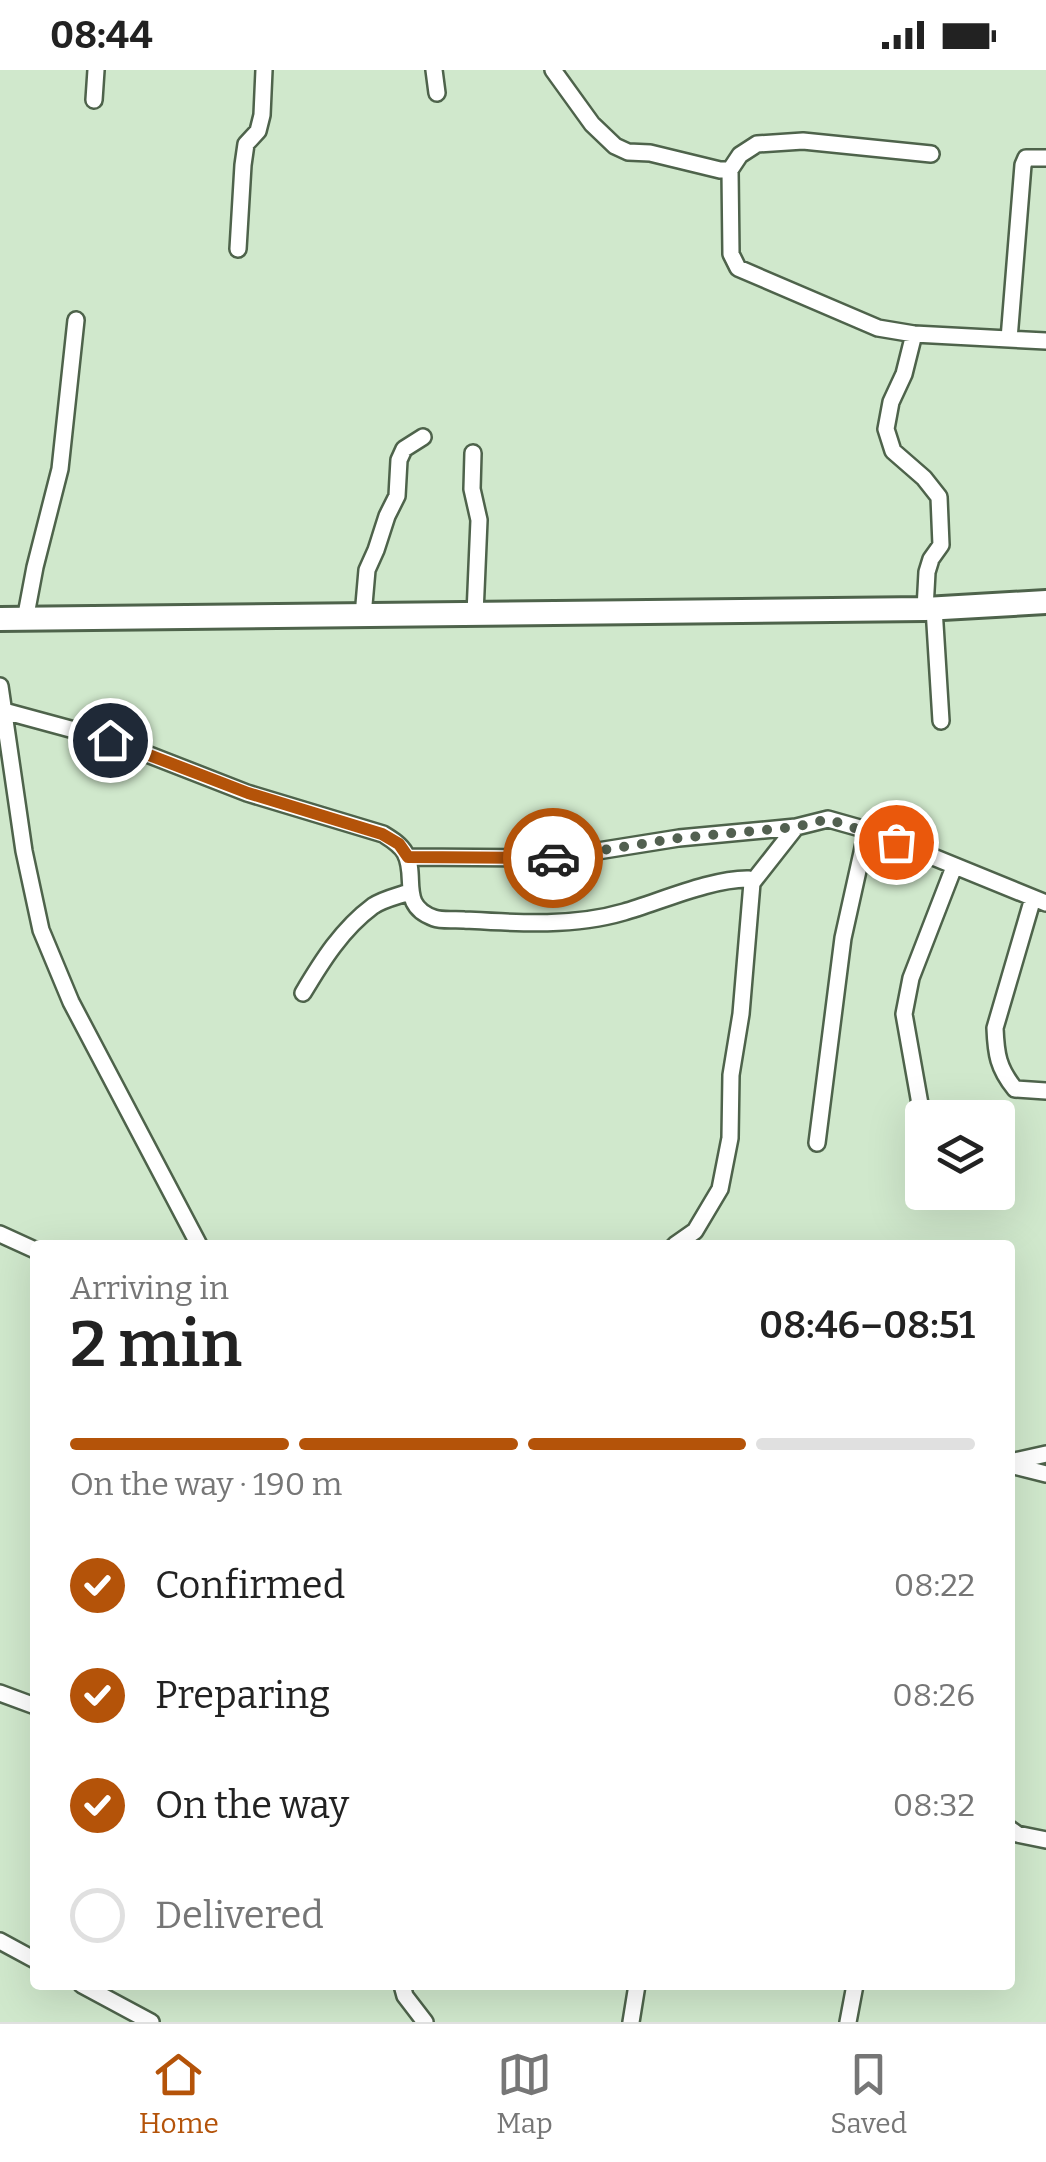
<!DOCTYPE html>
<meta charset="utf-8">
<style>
body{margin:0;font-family:Bitter,serif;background:#f2f2f2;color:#222;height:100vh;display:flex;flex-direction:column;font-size:38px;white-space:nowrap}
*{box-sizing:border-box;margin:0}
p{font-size:32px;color:#767676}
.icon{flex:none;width:55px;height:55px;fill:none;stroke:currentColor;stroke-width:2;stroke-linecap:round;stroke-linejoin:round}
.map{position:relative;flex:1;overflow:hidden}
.details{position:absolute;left:30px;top:1170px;width:985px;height:750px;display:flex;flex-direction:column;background:#fff;border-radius:10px;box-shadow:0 10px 40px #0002}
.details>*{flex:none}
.controls{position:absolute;left:905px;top:1030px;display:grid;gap:20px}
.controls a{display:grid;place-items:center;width:110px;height:110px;border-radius:10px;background:#fff;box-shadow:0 10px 40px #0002;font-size:50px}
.pin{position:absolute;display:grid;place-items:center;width:85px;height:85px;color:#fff;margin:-42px;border:5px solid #fff;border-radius:50%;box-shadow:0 2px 10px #0007}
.courier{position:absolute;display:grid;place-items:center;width:100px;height:100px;margin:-50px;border:8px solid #b45309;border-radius:50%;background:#fff;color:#222;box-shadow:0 2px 12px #0007}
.summary em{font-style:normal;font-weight:600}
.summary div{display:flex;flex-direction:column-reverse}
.summary{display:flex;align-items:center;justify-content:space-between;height:170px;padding:0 40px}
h1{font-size:65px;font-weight:600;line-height:75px}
.bar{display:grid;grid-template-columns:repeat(4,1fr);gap:15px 10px;align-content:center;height:120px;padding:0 40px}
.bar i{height:12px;border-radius:8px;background:#e0e0e0}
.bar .current{background:#b45309}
.bar p{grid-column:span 4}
ol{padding:0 40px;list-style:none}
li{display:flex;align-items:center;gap:30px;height:110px}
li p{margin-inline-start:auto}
li .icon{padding:10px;border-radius:50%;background:#b45309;color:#fff;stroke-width:4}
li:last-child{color:#767676}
li i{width:55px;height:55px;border:5px solid #e0e0e0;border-radius:50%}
.status{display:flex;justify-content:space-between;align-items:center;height:70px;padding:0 50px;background:#fff;direction:ltr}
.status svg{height:28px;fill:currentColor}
.menu{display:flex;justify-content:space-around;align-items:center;height:140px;border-top:2px solid #e0e0e0;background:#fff;font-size:28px;color:#767676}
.menu a{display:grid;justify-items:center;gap:5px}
.menu .current{color:#b45309}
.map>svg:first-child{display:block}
</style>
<div class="status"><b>08:44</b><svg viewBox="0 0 49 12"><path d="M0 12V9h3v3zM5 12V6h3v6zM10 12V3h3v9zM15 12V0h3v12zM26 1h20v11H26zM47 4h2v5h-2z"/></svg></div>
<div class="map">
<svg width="1046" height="1952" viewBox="0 0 1046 1952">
<rect width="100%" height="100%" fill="#d0e8cc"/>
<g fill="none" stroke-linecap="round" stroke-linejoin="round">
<defs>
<path id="street" d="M434 0 437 23
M553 0 592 54 615 76 628 82 650 83 720 100H730L731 184 738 198 878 258 914 264 1046 271
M94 30 96 0
M730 100 740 85 757 74 803 71 931 84
M238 179 243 95 246 74 258 61 262 45 264 0
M914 264 904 304 891 332 886 359 893 381 924 408 939 427 941 475 931 489 927 502 925 539
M1009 269 1023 95 1026 88H1046
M473 383 472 419 479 450 475 544
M934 538 941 651
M363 546 367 500 376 480 387 446 397 426 399 390 404 379 423 367
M25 550 35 497 60 399 76 250
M0 616 24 781 41 860 71 932 199 1175
M4 641 111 670 247 723 383 764C391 769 400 774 405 783 418 807 398 835 434 848 442 851 455 849 464 850 516 853 573 857 624 842 659 832 713 808 749 809L752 813 741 944 731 1005 730 1068 720 1119 695 1161 675 1175
M407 787 554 788 679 768 796 757
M752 813 796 757 828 749 867 760 1046 833
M1033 828 995 958C996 984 998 998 1015 1019L1046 1021
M303 923C322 891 342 859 373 836 383 829 398 826 409 822
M920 1034 904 944 911 908 954 797
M817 1073 843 868 867 760
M0 1164 35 1180
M1010 1392 1046 1384
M1010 1395 1046 1404
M0 1623 35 1636
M1010 1759 1017 1764 1046 1770
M0 1871 35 1890
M82 1915 151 1952
M402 1915 405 1926 425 1952
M631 1952 637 1915
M848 1952 855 1915"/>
<path id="secondary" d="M0 549 925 539 1046 532"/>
</defs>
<use href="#street" stroke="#4e634b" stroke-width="20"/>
<use href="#secondary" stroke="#4e634b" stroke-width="28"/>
<use href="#street" stroke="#fff" stroke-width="15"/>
<use href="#secondary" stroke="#fff" stroke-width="22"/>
</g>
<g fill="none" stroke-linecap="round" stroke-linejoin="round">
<path stroke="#526050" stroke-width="10" stroke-dasharray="0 18" d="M553 788 679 768 796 757 828 749 896 772"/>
<path stroke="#b45309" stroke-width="12" d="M110 670 248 723 382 764 399 774 408 787 553 788"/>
</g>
</svg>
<div class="controls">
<a><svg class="icon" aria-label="layers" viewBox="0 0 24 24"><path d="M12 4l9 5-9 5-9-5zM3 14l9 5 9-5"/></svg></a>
</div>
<div class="pin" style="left:896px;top:772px;background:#ea580c"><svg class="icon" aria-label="bag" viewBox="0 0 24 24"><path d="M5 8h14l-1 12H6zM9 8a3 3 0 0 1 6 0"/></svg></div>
<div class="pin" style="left:110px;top:670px;background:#1f2937"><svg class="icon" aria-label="home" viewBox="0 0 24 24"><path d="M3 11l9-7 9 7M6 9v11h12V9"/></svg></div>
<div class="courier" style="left:553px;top:788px"><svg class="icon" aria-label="car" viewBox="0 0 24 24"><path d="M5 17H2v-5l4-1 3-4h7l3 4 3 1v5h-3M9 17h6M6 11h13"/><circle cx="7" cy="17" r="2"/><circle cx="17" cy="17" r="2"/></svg></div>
<section class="details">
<div class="summary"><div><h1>2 min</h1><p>Arriving in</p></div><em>08:46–08:51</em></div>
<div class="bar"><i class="current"></i><i class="current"></i><i class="current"></i><i></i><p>On the way · 190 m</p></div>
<ol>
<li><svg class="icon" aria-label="check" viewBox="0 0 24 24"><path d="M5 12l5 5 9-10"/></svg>Confirmed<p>08:22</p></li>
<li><svg class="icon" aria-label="check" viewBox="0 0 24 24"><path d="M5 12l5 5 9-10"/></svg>Preparing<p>08:26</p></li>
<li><svg class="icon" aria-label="check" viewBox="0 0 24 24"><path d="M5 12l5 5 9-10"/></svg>On the way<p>08:32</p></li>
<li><i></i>Delivered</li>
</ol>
</section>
</div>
<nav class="menu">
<a class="current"><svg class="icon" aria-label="home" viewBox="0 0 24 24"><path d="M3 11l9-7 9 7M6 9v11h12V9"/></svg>Home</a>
<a><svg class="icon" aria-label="map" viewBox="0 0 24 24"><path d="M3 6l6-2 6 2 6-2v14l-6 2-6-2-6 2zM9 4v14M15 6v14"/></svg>Map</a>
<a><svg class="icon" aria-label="saved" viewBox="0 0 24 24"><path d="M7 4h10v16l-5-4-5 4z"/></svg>Saved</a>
</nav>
